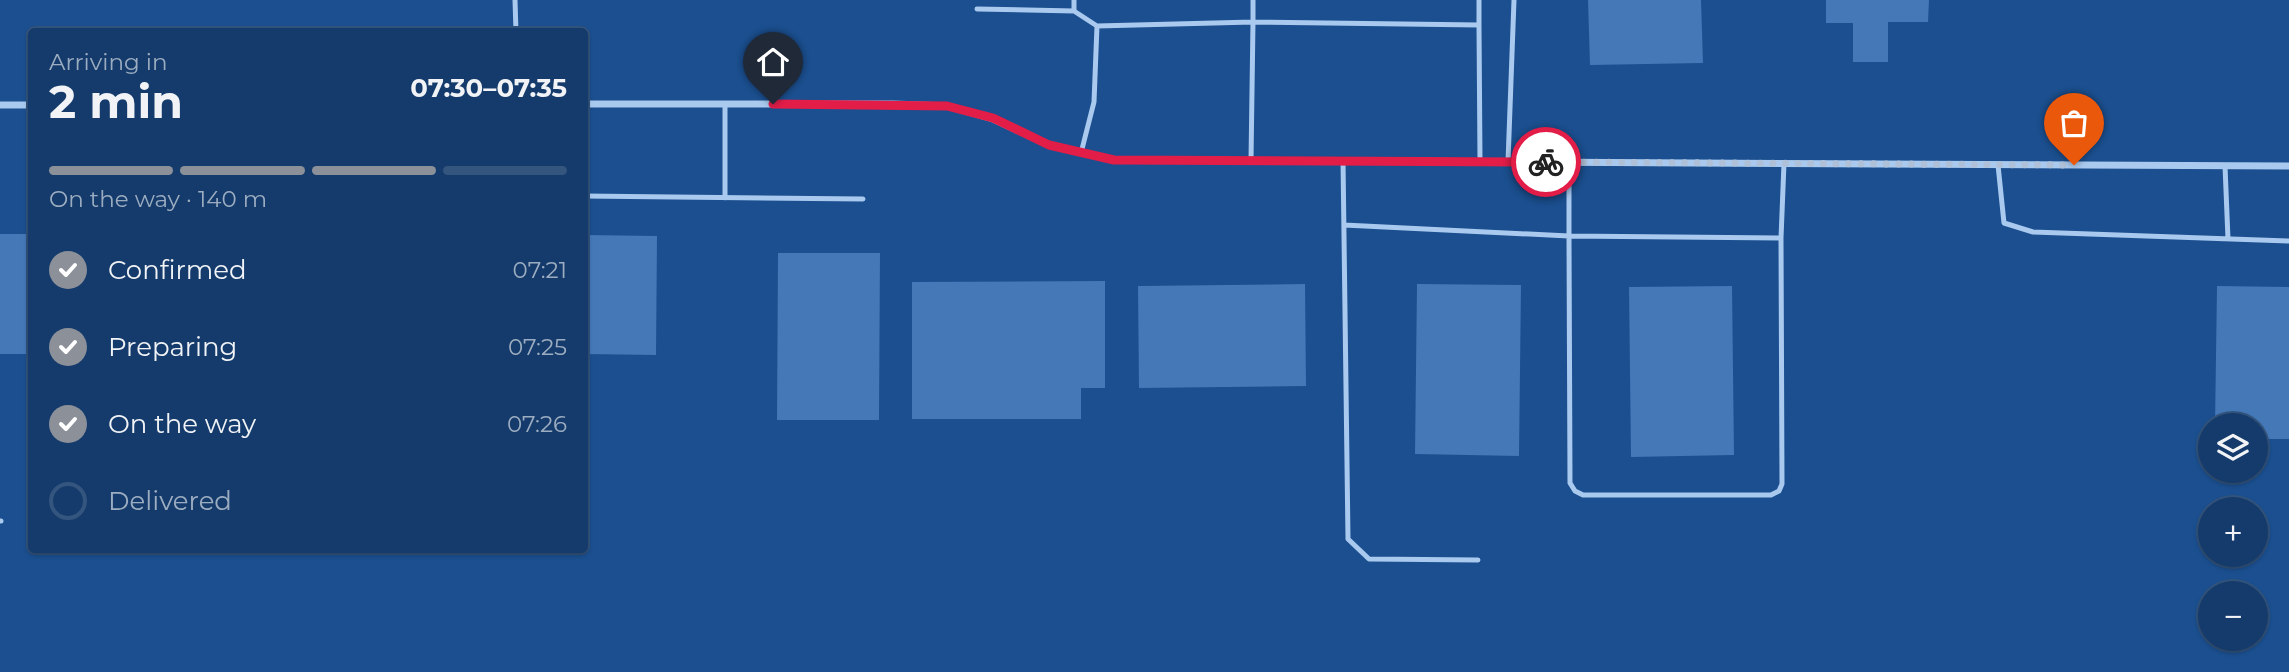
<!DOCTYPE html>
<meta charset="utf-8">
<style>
body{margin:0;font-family:Montserrat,sans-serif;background:#214673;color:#f1f3f6;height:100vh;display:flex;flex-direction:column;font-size:26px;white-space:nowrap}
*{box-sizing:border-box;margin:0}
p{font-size:23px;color:#9dadc1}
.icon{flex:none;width:38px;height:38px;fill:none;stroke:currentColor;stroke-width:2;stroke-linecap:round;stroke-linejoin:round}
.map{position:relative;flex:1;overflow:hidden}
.panel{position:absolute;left:28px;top:28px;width:560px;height:525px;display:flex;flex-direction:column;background:#143b6b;border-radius:7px;box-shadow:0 2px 5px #0004,0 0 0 2px #33557e}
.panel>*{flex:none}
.fabs{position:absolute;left:2198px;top:413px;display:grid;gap:14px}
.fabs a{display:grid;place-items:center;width:70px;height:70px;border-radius:50%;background:#143b6b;box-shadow:0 2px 5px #0004,0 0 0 2px #33557e;font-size:35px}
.pin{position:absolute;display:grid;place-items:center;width:60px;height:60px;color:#fff;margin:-72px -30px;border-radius:50% 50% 50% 0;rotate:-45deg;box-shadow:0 0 7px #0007}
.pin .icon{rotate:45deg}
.courier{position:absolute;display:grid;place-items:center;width:70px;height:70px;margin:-35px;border:5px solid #e11d48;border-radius:50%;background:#fff;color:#222;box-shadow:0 2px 9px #0007}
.headline em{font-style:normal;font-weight:700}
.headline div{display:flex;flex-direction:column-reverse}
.headline{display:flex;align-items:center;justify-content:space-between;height:119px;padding:0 21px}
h1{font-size:46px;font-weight:700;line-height:52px}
.bar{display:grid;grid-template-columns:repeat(4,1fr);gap:10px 7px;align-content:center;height:84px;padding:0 21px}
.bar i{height:9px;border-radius:5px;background:#33557e}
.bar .current{background:#8c9099}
.bar p{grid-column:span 4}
ol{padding:0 21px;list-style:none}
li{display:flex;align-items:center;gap:21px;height:77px}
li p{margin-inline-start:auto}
li .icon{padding:7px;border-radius:50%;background:#8c9099;color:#fff;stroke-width:4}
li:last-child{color:#9dadc1}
li i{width:38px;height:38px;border:4px solid #33557e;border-radius:50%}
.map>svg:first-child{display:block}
</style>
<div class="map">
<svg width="2289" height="672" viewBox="0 0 2289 672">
<rect width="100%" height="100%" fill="#1b4f8f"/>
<path fill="#4478b7" d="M1588 0H1701L1703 63 1590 65Z
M1826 0H1929L1928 22H1888V62H1853V23H1826Z
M0 234H32V423H27V354H0Z
M584 235 657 236 656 355 584 354Z
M778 253H880L879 420H777Z
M1105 281V388H1081V419H912V282Z
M1305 284 1306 386 1139 388 1138 286Z
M1417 284 1521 285 1519 456 1415 454Z
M1732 286 1734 455 1631 457 1629 287Z
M2217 286 2289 287V439H2256V425H2215Z"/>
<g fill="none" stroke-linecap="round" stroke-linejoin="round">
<path stroke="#a9c9ee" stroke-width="5" d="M515 0 516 32
M1074 0V11
M1253 0V22L1479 25 1480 161
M1479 0V25
M977 9 1074 11 1097 26 1094 102 1081 153
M1097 26 1253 22 1251 160
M725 104V198
M1343 160 1348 539 1369 559 1478 560
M1508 162 1514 0
M1569 162V236L1781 238 1784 163
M1998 165 2004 223 2033 232 2289 241
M2225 166 2228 239
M584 196 863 199
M1344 225 1569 236 1570 483 1575 491 1583 495H1771L1779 491 1782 484 1781 238
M0 521H1"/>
<path stroke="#a9c9ee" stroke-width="7" d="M584 104H893L947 106 993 119 1049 145 1114 160 2289 166
M0 105H32"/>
</g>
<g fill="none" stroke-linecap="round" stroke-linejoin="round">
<path stroke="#afc1d8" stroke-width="7" stroke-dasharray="0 12.6" d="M1546 162 2074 165"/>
<path stroke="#e11d48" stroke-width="9" d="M773 104 947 106 993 118 1049 145 1114 160 1546 162"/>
</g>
</svg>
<div class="fabs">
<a><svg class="icon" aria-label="layers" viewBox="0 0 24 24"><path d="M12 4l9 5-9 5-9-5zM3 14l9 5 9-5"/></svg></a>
<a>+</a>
<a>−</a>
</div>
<div class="pin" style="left:2074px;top:165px;background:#ea580c"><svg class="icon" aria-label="bag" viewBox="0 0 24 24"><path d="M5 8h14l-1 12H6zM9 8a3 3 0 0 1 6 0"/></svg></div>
<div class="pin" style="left:773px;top:104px;background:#1f2937"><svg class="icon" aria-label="home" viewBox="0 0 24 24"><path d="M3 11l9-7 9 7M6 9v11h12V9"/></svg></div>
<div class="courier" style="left:1546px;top:162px"><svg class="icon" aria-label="bike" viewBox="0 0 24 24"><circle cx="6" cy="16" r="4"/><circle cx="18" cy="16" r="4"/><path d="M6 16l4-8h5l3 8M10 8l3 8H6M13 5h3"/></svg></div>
<section class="panel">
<div class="headline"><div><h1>2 min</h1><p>Arriving in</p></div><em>07:30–07:35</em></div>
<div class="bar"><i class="current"></i><i class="current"></i><i class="current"></i><i></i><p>On the way · 140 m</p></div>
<ol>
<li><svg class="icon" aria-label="check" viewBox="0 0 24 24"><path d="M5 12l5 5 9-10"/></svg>Confirmed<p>07:21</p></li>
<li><svg class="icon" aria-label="check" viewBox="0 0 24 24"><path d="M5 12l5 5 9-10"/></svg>Preparing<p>07:25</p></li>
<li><svg class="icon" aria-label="check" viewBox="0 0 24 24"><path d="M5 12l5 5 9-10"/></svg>On the way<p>07:26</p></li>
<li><i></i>Delivered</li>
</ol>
</section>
</div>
